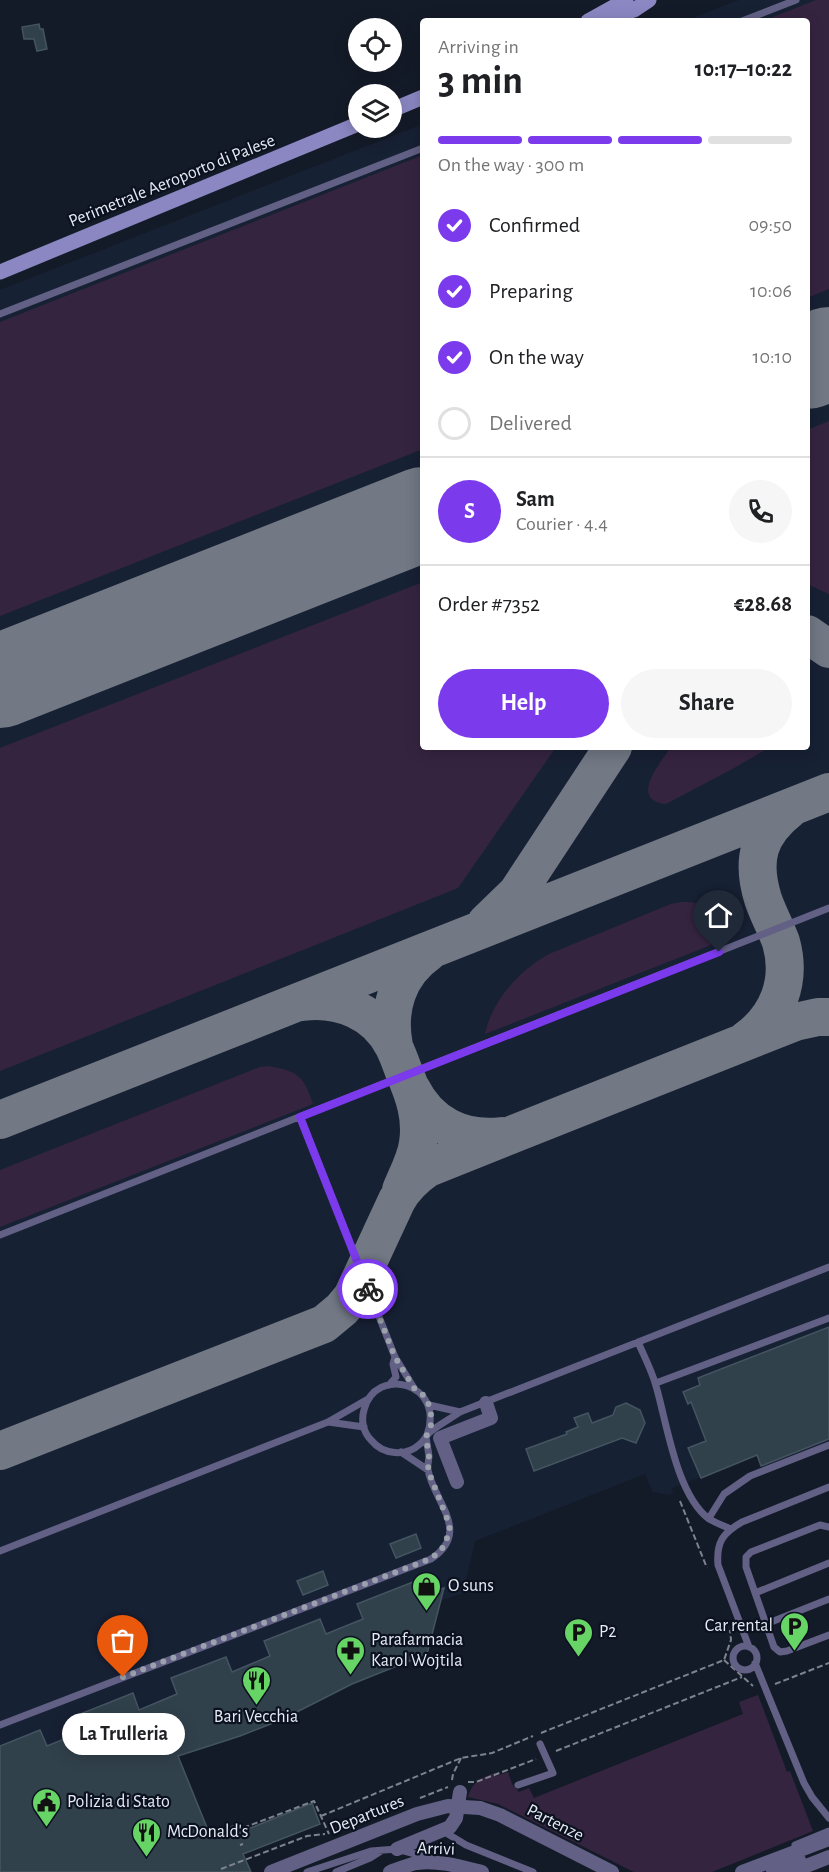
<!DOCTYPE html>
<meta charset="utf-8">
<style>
body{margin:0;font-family:"Alegreya Sans",sans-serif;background:#f6f6f6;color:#202124;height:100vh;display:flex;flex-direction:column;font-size:22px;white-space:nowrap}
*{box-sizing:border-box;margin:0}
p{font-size:20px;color:#757577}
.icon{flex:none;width:33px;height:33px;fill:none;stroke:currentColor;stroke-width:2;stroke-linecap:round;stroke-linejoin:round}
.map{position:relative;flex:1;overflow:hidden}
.drawer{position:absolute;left:420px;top:18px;width:390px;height:732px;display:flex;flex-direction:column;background:#fff;border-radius:6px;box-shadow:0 3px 15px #0003}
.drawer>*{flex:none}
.controls{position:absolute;left:348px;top:18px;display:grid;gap:12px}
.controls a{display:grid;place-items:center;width:54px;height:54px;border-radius:50%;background:#fff;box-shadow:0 3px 15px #0003;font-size:30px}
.pin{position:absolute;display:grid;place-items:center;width:51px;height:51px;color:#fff;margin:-62px -26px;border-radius:50% 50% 50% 0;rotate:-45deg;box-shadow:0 0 6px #0007}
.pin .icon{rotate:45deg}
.courier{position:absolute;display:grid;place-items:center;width:60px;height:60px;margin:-30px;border:4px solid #7c3aed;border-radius:50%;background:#fff;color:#222;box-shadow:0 2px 8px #0007}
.bubble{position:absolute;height:42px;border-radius:21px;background:#fff;box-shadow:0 3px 15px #0003;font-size:20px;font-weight:700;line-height:42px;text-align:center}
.head em{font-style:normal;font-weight:700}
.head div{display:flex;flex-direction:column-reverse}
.head{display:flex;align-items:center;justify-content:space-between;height:102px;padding:0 18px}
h1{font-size:39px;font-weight:700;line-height:45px}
.bar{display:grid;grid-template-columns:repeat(4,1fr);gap:9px 6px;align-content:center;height:72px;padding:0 18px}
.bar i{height:8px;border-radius:4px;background:#e0e0e0}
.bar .active{background:#7c3aed}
.bar p{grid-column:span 4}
.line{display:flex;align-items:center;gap:15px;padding:0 18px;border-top:2px solid #e0e0e0}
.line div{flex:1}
.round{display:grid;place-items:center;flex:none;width:63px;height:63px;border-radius:32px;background:#f6f6f6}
ol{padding:0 18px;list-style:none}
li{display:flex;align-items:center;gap:18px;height:66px}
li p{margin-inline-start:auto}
li .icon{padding:6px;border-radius:50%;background:#7c3aed;color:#fff;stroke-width:4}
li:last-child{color:#757577}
li i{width:33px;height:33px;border:3px solid #e0e0e0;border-radius:50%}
.cta{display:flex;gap:12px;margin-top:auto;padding:12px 18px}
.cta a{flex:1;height:69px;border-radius:36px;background:#7c3aed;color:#fff;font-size:24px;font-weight:700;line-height:69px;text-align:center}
.cta a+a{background:#f6f6f6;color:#202124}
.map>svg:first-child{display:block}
</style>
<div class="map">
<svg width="829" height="1872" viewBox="0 0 829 1872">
<rect width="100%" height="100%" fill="#141b28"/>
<path fill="#172134" d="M739 0H829V1441L762 1468 757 1456 672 1488 673 1492 670 1495 653 1492 645 1474 475 1541 463 1593 440 1601 427 1654 352 1684 281 1720 240 1736 193 1751 188 1741 173 1743 210 1835 233 1826 245 1858 209 1872H0V290L423 124V747H807V21H685Z"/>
<path fill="#352440" d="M816 0H829V289L807 298V21H763Z
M423 155V449L0 616V322Z
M829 421V594L807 584V430Z
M423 582V747H556L458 888 0 1071V748Z
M671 747H770L736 767 666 804C628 800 661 762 671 747Z
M682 902C717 902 718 915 711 945L485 1034C492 1000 520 970 549 954L671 904Z
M268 1066C298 1071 304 1076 313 1104L0 1227V1170L260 1067Z
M758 1695 787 1772 790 1771 813 1831 712 1872H634L498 1804 468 1797C472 1782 481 1778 495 1773L496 1776 508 1772 512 1784 519 1792 529 1788 534 1798 743 1714 739 1702Z"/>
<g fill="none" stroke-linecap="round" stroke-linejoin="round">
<path stroke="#727884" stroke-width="38" d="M807 634 829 649
M486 923 517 893 613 747
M302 1002C339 997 377 1012 394 1047 398 1055 401 1064 404 1072 414 1095 422 1117 418 1143 416 1159 407 1175 401 1190
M746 1040C778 1017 792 981 781 942 776 928 768 914 763 899 751 860 758 834 790 809
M394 1046C387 1010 397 974 429 952
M411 1088C429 1124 462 1141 502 1136
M0 1120 829 792
M0 1451 324 1324 342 1309 352 1297 397 1200C405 1186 415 1177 428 1168L795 1022 818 1017H829"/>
<path stroke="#727884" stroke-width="94" d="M807 362 829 354
M0 681 423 514"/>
</g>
<path fill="#31414c" stroke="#445460" stroke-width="1.5" d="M39 24 40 29H43L47 49 37 51 34 39H24L22 27Z
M829 1327V1439L761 1466 757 1455 701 1478 688 1448 706 1441 691 1402 688 1404 683 1392 700 1385 698 1378Z
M626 1403 640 1410 645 1423 636 1443 622 1438 534 1471 526 1449 567 1434 566 1432 578 1427 574 1418 588 1413 592 1423 613 1415 616 1407Z
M416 1534 421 1548 396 1558 390 1544Z
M323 1571 328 1585 303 1595 297 1581Z
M413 1582 418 1597 444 1588 427 1654 352 1684 281 1720 240 1736 178 1756 210 1835 233 1826 236 1834 312 1803 320 1824 243 1854 251 1872H0V1746L40 1730 47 1746 84 1731 78 1715 133 1693 139 1710 177 1694 171 1678 226 1657 232 1672 270 1656 264 1641 320 1619 326 1634 363 1619 357 1604Z"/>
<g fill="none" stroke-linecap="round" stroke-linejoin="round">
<path stroke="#7d838e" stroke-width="2" stroke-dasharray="6 3" stroke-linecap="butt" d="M680 1501 707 1568
M724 1660 753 1686
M775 1684 829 1663
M541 1733 724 1660 731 1640 730 1630
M556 1751 742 1677
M452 1780 453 1774 461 1758
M468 1782H476L536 1759
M420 1798 448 1787
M321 1816 461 1758 492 1753 533 1736
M235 1831 314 1801 329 1834
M240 1845 243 1844
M221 1869 307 1836 325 1834"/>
<path stroke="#626085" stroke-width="7" d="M742 21 796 0
M0 314 423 148
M300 1117 395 1357 414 1388
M0 1235 829 908
M638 1342C644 1356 652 1371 656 1386 667 1423 676 1494 709 1519 716 1523 724 1526 731 1529
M656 1383 829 1318
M389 1385 396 1377 393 1364 395 1357
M429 1405 460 1412
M328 1422 364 1427
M427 1435C446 1382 375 1365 364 1410 361 1420 363 1432 371 1440 383 1455 406 1457 420 1444 424 1441 426 1436 429 1433 438 1425 450 1419 460 1412L829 1267
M401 1452 428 1470
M709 1518 724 1494 750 1476 829 1445
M829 1527 820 1525 751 1552 746 1557V1567L774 1647 780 1652 787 1651 829 1635
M0 1551 328 1422 368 1399
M755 1593 829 1563
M766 1624 829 1599
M733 1658a12 12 0 1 1 24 0a12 12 0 1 1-24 0Z
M749 1647 718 1565C716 1542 723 1533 742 1522L829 1487
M755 1663 804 1783 812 1797 829 1818
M0 1725 431 1559C472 1532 434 1502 428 1470 427 1466 429 1460 429 1456 428 1450 427 1443 426 1437
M518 1785 553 1773 540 1744
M443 1831 466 1845 533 1872
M795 1845 829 1831
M307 1872 371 1851 397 1849 430 1858
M336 1872 370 1858 381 1851"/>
<path stroke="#626085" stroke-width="14" d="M457 1482 440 1438 491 1418 486 1403
M480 1808 500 1815 612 1872
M397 1849 450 1827 456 1818 460 1792
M390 1872C398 1869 407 1865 417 1863 438 1860 462 1867 482 1872
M742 1872 829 1839
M773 1872 799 1860
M791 1872 829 1857"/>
<path stroke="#8b87c3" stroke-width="15" d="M588 21 626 0
M602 21 634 10 649 0
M392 110 423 97
M0 272 358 124"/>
<path stroke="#626085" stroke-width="14" d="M271 1872 417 1814 448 1806 480 1808"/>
</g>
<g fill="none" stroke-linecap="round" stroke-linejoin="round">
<path stroke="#9ca2ad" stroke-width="6" stroke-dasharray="0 10.8" d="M123 1677 430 1559 438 1553 444 1546 450 1530 448 1521 428 1470 429 1457 426 1437 431 1425V1415L429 1405 423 1395 414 1388 395 1357 368 1289"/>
<path stroke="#7c3aed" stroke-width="8" d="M368 1289 300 1117 719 952"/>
</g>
<defs>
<symbol id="shop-pin" viewBox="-11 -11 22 30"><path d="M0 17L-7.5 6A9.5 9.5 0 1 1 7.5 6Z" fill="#67d466" stroke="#0b111e"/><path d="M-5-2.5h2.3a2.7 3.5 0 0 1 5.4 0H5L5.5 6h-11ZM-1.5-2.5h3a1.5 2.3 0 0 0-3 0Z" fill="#111"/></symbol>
<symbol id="parking-pin" viewBox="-11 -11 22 30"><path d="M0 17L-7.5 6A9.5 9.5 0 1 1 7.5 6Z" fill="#67d466" stroke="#0b111e"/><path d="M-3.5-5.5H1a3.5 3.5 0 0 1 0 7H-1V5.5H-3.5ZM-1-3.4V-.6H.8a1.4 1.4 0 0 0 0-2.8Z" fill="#111"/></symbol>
<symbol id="pharmacy-pin" viewBox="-11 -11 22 30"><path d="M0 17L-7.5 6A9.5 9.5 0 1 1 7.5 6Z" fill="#67d466" stroke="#0b111e"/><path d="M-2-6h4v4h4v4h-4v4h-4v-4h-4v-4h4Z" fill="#111"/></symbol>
<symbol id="restaurant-pin" viewBox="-11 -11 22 30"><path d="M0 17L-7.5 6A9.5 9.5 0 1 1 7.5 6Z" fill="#67d466" stroke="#0b111e"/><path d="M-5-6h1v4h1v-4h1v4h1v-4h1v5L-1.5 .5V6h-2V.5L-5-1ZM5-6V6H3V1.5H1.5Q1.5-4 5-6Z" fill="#111"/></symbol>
<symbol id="civic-pin" viewBox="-11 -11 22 30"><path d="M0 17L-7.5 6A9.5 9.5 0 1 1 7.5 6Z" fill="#67d466" stroke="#0b111e"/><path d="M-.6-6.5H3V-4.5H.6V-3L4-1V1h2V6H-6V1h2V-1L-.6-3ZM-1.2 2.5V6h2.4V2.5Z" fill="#111"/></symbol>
</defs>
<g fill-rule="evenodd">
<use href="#shop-pin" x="410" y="1570" width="33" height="45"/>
<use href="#parking-pin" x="778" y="1610" width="33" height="45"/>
<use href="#parking-pin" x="562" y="1616" width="33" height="45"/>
<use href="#pharmacy-pin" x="334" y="1634" width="33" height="45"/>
<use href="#restaurant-pin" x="240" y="1664" width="33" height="45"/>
<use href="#civic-pin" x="30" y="1786" width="33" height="45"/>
<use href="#restaurant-pin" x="130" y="1816" width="33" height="45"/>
</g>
<g text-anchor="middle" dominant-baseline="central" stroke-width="4.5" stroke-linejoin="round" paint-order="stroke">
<g font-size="18" fill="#e5ebf4" stroke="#0b111e">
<text transform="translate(172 181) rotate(-22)">Perimetrale Aeroporto di Palese</text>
<text transform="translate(367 1815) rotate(-22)">Departures</text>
<text transform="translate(555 1823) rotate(27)">Partenze</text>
<text transform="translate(436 1849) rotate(2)">Arrivi</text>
</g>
<g font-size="18" fill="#e5ebf4" stroke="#0b111e" text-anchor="start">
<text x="448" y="1586">O suns</text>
<text x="773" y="1626" text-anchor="end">Car rental</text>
<text x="599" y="1632">P2</text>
<text x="371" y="1640">Parafarmacia<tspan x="371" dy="21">Karol Wojtila</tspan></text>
<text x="256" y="1717" text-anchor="middle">Bari Vecchia</text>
<text x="67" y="1802">Polizia di Stato</text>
<text x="167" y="1832">McDonald's</text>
</g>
</g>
</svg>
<div class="controls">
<a><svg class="icon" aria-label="locate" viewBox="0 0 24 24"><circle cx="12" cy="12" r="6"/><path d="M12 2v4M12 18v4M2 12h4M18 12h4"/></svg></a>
<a><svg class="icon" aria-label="layers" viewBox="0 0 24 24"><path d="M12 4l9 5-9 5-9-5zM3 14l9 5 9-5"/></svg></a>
</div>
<div class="pin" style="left:123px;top:1677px;background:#ea580c"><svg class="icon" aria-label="bag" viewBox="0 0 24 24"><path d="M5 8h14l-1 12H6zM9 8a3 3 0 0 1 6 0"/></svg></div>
<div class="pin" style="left:719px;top:952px;background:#1f2937"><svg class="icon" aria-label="home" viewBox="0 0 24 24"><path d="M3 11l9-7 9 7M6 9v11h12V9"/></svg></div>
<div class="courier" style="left:368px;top:1289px"><svg class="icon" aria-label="bike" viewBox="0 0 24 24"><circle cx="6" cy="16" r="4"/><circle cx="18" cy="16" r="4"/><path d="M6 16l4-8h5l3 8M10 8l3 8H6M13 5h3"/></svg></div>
<div class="bubble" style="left:62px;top:1713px;width:123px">La Trulleria</div>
<section class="drawer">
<div class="head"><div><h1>3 min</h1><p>Arriving in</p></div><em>10:17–10:22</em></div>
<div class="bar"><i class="active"></i><i class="active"></i><i class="active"></i><i></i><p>On the way · 300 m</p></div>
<ol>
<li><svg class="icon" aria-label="check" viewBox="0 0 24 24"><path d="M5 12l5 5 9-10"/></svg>Confirmed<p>09:50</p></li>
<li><svg class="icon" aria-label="check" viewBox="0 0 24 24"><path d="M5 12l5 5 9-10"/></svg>Preparing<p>10:06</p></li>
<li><svg class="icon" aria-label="check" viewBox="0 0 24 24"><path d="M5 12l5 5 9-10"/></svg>On the way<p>10:10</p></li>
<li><i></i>Delivered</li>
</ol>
<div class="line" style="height:108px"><b class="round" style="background:#7c3aed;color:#fff">S</b><div><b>Sam</b><p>Courier · 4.4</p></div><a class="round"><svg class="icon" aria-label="phone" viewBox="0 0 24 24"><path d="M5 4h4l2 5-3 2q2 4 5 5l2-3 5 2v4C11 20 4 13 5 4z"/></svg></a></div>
<div class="line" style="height:78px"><div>Order #7352</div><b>€28.68</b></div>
<div class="cta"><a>Help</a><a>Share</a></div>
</section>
</div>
